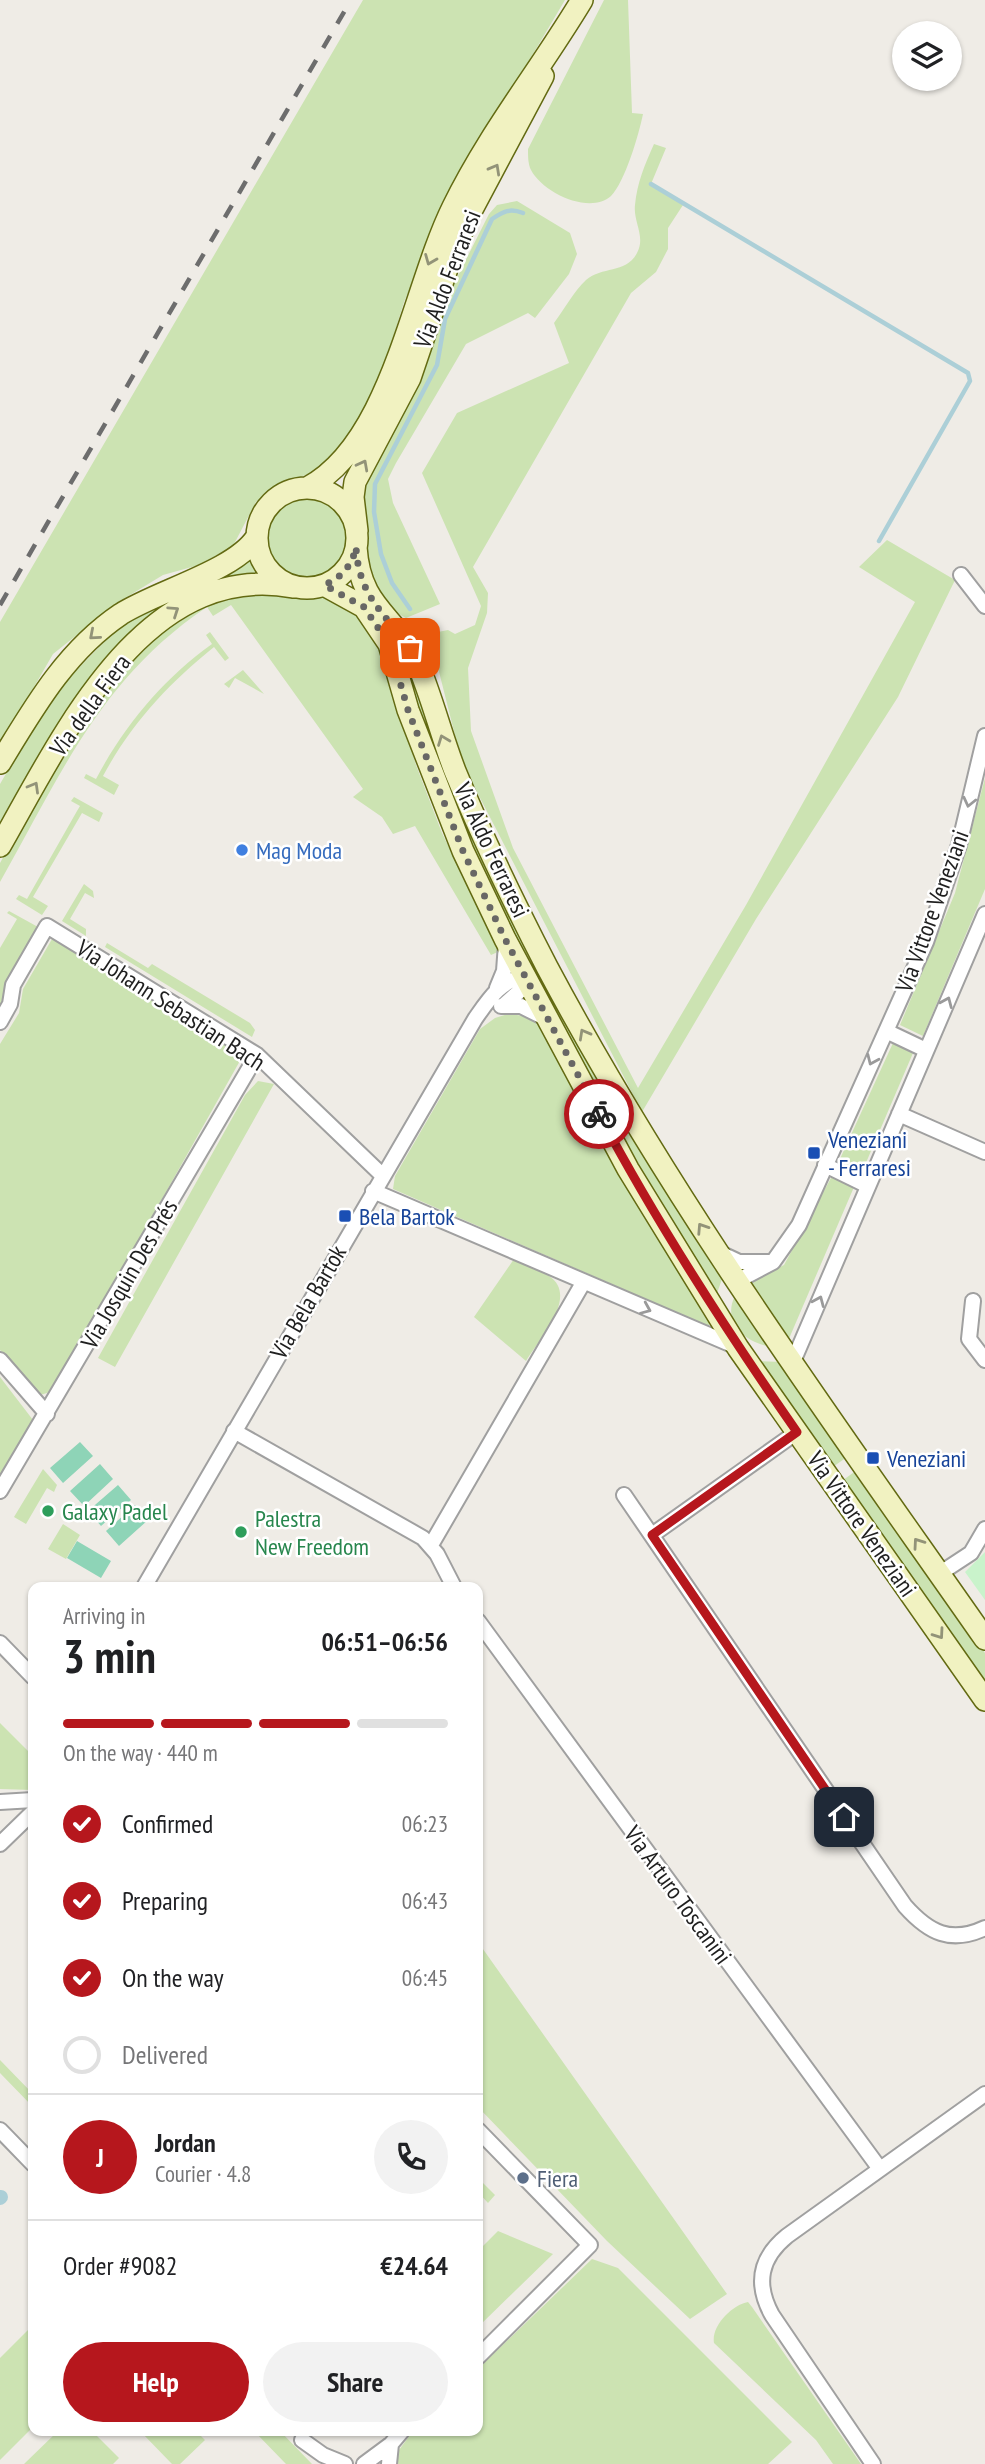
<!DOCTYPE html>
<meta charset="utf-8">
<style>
body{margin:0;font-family:"PT Sans Narrow",sans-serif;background:#f2f2f2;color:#202124;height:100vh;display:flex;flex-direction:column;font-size:26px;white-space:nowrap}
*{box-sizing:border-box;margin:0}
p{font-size:23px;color:#757577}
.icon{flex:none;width:38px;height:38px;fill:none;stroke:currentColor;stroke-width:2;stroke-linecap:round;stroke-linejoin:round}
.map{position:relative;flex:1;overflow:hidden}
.side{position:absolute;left:28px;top:1582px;width:455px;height:854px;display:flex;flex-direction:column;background:#fff;border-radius:14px;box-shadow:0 2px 5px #0004}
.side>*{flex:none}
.fabs{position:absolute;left:892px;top:21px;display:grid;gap:14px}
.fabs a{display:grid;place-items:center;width:70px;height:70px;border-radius:50%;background:#fff;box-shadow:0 2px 5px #0004;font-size:35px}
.pin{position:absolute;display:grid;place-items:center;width:60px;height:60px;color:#fff;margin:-30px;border-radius:14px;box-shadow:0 4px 10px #0006}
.courier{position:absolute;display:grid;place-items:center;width:70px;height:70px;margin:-35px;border:5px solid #b6171d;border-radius:50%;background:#fff;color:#222;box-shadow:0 2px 9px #0007}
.headline em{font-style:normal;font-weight:800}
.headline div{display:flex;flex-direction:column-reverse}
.headline{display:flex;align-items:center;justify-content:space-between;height:119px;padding:0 35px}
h1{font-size:46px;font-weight:800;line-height:52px}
.bar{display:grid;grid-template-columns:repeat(4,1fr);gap:10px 7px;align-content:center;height:84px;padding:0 35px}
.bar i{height:9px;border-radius:5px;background:#e0e0e0}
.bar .selected{background:#b6171d}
.bar p{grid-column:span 4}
.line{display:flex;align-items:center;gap:18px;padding:0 35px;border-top:2px solid #e0e0e0}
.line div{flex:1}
.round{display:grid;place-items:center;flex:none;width:74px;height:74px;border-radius:37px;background:#f2f2f2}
ol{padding:0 35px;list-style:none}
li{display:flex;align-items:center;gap:21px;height:77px}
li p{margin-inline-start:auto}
li .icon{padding:7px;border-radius:50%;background:#b6171d;color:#fff;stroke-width:4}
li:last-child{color:#757577}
li i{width:38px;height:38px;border:4px solid #e0e0e0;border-radius:50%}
.cta{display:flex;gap:14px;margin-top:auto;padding:14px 35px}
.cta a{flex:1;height:80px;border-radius:42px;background:#b6171d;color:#fff;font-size:28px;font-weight:800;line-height:80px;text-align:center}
.cta a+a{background:#f2f2f2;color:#202124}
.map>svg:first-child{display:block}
</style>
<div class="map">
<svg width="985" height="2464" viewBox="0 0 985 2464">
<rect width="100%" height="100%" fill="#efece6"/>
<path fill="#cce3b2" d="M363 0H565L452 191 404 302 378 386 359 422 325 467 276 487 256 502 233 546 199 565 163 575 117 603 53 654 0 746V622Z
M604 0H628L632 113 643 114C639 134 625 182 611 196 590 215 543 193 531 170 528 164 528 156 528 149Z
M654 144 666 148 651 184 683 205 668 228V249L656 272 631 293 473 567 488 593 487 613 468 668 471 731 513 848 638 1088 746 905 915 602 859 567 887 540 955 580 898 697 756 919 642 1112 462 763 431 640 438 632 448 630 455 634 475 625 481 606 422 473 457 413 569 363 554 323C564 310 574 291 586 280 602 266 626 274 637 253 646 236 633 222 635 205 637 183 645 164 654 144Z
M517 201 570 233 577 254 569 274 535 318 528 313 466 344 396 463 388 479 393 503 440 604 406 618C362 593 369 570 366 526 366 517 359 508 360 499 360 492 365 481 367 473L440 311 489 214 497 205Z
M267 538a40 40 0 1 1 80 0a40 40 0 1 1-80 0Z
M249 558 258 577 147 621 0 831V784L52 695 123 623Z
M278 590 348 602 381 644 416 765 442 833 500 951 491 955 415 826 393 834 382 817 353 797 363 789 231 605 213 616 207 607C101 678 61 774 0 882V863C55 766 107 646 215 600 233 592 259 593 278 590Z
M210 632 229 658 225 661 214 647C168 684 131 724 103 776L119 785 114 795 84 778 86 774 96 779C124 726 163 679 212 644L206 635Z
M406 653 533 950 521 958 448 800 401 657Z
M243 670 264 694 235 678 229 688 224 684Z
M985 778V889L923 1036 900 1025 955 893Z
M74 797 103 813 99 822 82 813 33 897 48 906 42 915 16 899 19 895 27 899 77 811 80 806 71 801Z
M84 884 93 891 94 898 85 893 70 919 86 929V936L62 921Z
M9 911 38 927 6 983 0 1008V948L17 919 7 913Z
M52 939 236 1052 241 1059 60 1380 47 1393 40 1395 0 1350V1044L19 1013 23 989Z
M107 943 148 968 152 964 250 1023 255 1030 252 1037 105 947Z
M556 991 719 1272 722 1279 715 1299 689 1259 540 995Z
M508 1014 525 1016 540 1025 712 1322 708 1326 393 1189 395 1176 480 1029 495 1018Z
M893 1043 913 1053 862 1172 839 1161Z
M258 1081 274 1084 115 1367 98 1358 245 1095Z
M832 1176 854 1187 788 1341 747 1283 784 1265Z
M514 1259C525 1265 539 1269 549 1276 580 1296 538 1341 526 1361L474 1317Z
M735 1296 768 1346C744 1342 722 1321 735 1296Z
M756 1361 782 1362 847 1457 830 1469Z
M0 1377 33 1420 0 1477Z
M43 1469 57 1485 54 1492 47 1488 26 1524 14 1517Z
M857 1470 985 1653V1681L979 1685 839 1483Z
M63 1524 80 1535 66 1559 48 1549Z
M0 1723 33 1756V1790L0 1789Z
M478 1942 727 2294 690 2319 607 2241 478 2107Z
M0 2060 33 2094V2107L0 2073Z
M478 2178 495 2195 488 2203 478 2192Z
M498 2231 553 2254 478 2327V2251Z
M592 2259 618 2268 792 2442 768 2464H396L399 2450 413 2431H478V2369Z
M748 2302 752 2307 861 2464H833L816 2440 714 2343C711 2326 732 2305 748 2302Z
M33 2325V2427L0 2460V2358Z
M58 2431H92L119 2458 113 2464H24Z
M140 2431H196L205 2440 180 2464H172Z
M254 2431H280L312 2464H286Z"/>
<path fill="#c9f3cb" d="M985 1552V1600L965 1572Z"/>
<path fill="#8ed4b7" d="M80 1442 93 1456 63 1483 50 1468Z
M100 1464 113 1479 84 1506 70 1491Z
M118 1485 131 1500 101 1526 88 1511Z
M135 1505 148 1520 119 1546 106 1531Z
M77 1541 111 1561 101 1578 67 1558Z"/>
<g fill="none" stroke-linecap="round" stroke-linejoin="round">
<path stroke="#accfd7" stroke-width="4.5" d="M651 184 968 373 970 381 879 541
M410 609 392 583 381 554 374 512 375 484 437 365 445 319 492 219C504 211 510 208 523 213"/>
<path stroke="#accfd7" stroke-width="14" d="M0 2198 1 2197"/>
<defs>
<path id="street" d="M961 575 985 606
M497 988 504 971 506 944
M501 1006H521L547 1019
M0 1022 10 1004 13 985 47 926 257 1055 382 1175
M886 1031 926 1050
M899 1114 985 1152
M825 1165 868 1186
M373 1191 737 1347
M720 1253 739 1262H771
M737 1281 773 1262 799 1225 926 942 959 845 985 736
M973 1301 969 1339 985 1360
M0 1360 47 1414
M792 1364 985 914
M234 1431 423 1538 437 1554 454 1587
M0 1491 257 1055
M624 1495 905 1906C929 1933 951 1944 985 1928
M652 1535 797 1432
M431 1545 583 1283
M939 1574 971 1553 985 1529
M144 1587 475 1019C489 999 500 981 525 976L522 989 504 1005
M478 1621 880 2169
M0 1643 33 1677
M0 1802 33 1800
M0 1844 33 1812
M0 2130 33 2164
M478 2130 590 2245 478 2357
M302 2440 323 2455 345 2464
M391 2444 402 2431
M364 2464 391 2444 389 2464
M873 2464 772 2315C755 2284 760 2258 787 2236L985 2094"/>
<path id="secondary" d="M257 538a50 50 0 1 1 100 0a50 50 0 1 1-100 0Z
M307 488C392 443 412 290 453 207 489 133 540 70 582 0
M357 531 353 497 355 482 410 378 450 260 469 215 543 76
M356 547C360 610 396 614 417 662 432 697 441 735 455 771 482 837 514 903 547 967 673 1204 832 1420 985 1639
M324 585 364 607 389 644 408 710 463 851 505 939 628 1169 738 1348 985 1700
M0 763C34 707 66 651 121 614 157 591 234 571 256 538
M0 846C61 740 143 559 293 587"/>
</defs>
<use href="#street" stroke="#a0a0a0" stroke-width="18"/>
<use href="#secondary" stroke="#636a12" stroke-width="24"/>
<use href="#street" stroke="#fff" stroke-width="14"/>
<use href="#secondary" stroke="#f1f2c1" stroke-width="21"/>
<path stroke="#6d6d6d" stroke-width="4.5" stroke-dasharray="14 14" stroke-linecap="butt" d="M0 605 351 0"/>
</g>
<defs><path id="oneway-chevron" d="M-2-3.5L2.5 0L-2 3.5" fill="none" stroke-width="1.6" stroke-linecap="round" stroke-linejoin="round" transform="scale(1.75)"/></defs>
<g stroke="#929378">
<use href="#oneway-chevron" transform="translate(495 169) rotate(-61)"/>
<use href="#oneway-chevron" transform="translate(430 260) rotate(112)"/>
<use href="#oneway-chevron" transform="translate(363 465) rotate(-62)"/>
<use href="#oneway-chevron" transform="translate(174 611) rotate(-34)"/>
<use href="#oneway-chevron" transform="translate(94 635) rotate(139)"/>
<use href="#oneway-chevron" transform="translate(443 740) rotate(-111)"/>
<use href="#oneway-chevron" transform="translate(34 787) rotate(-60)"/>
<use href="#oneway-chevron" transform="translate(584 1034) rotate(-119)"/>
<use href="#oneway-chevron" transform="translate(702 1228) rotate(-123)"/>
<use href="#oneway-chevron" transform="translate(918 1543) rotate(-125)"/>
<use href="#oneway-chevron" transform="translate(939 1634) rotate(55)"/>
</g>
<g stroke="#9a9a9a">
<use href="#oneway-chevron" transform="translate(969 802) rotate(103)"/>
<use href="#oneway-chevron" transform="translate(947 1002) rotate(-67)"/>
<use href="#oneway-chevron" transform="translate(872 1060) rotate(114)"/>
<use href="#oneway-chevron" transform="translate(819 1301) rotate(-67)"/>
<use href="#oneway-chevron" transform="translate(646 1309) rotate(23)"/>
</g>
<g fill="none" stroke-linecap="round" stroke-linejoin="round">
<path stroke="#686765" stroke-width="7" stroke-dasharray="0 12.6" d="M410 648C383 611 359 597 356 547 352 566 342 577 324 585L364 607 389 644 408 710 463 851 505 939 599 1114"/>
<path stroke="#b6171d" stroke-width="9" d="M599 1114C658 1225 726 1330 797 1432L652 1535 844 1817"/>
</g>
<circle fill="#3f7fe0" stroke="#fff" stroke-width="2.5" cx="242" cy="850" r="7"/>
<g fill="#1a4fb4" stroke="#fff" stroke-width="2.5">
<rect x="807" y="1146" width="14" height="14" rx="3.5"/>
<rect x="338" y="1209" width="14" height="14" rx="3.5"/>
<rect x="866" y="1451" width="14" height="14" rx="3.5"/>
</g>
<g fill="#2e9e5b" stroke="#fff" stroke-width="2.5">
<circle cx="48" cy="1511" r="7"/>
<circle cx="241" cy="1532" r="7"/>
</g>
<circle fill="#5c6f8a" stroke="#fff" stroke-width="2.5" cx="523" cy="2178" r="7"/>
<g text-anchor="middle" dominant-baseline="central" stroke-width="5" stroke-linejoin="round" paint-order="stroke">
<g font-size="24" fill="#1f1f1f" stroke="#fff">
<text transform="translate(447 279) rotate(-69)">Via Aldo Ferraresi</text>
<text transform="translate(90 705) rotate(-54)">Via della Fiera</text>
<text transform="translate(492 850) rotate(65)">Via Aldo Ferraresi</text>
<text transform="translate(932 911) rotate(-70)">Via Vittore Veneziani</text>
<text transform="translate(171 1005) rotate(33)">Via Johann Sebastian Bach</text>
<text transform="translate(129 1274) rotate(-60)">Via Josquin Des Prés</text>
<text transform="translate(308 1302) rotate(-60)">Via Bela Bartok</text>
<text transform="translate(862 1524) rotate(55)">Via Vittore Veneziani</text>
<text transform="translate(678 1895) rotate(54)">Via Arturo Toscanini</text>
</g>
<g font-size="24" fill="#366cbe" stroke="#fff" text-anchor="start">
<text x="256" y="850">Mag Moda</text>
</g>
<g font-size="24" fill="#164399" stroke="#fff" text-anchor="start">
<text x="828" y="1139">Veneziani<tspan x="828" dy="28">- Ferraresi</tspan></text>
<text x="359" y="1216">Bela Bartok</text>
<text x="887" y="1458">Veneziani</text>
</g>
<g font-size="24" fill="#27864d" stroke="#fff" text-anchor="start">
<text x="62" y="1511">Galaxy Padel</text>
<text x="255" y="1518">Palestra<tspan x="255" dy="28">New Freedom</tspan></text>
</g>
<g font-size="24" fill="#4e5e75" stroke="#fff" text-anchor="start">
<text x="537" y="2178">Fiera</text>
</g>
</g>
</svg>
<div class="fabs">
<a><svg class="icon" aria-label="layers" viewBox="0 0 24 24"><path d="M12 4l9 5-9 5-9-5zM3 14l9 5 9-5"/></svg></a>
</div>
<div class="pin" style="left:410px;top:648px;background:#ea580c"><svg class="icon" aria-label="bag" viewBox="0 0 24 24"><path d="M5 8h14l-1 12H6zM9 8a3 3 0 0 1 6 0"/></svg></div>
<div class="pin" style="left:844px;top:1817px;background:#1f2937"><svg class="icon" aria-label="home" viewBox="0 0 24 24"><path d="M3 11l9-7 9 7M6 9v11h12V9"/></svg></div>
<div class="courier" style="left:599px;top:1114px"><svg class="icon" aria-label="bike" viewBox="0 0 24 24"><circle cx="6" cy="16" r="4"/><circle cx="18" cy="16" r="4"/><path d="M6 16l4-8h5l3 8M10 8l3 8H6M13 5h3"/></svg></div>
<section class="side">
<div class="headline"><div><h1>3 min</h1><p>Arriving in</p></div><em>06:51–06:56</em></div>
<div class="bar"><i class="selected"></i><i class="selected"></i><i class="selected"></i><i></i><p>On the way · 440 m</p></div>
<ol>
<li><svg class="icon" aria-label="check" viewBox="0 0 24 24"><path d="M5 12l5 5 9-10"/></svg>Confirmed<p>06:23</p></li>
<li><svg class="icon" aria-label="check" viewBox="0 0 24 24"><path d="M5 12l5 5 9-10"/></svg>Preparing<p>06:43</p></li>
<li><svg class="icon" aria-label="check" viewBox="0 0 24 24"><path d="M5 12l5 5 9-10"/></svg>On the way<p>06:45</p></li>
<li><i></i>Delivered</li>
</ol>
<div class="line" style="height:126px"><b class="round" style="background:#b6171d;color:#fff">J</b><div><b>Jordan</b><p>Courier · 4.8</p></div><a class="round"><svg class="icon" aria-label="phone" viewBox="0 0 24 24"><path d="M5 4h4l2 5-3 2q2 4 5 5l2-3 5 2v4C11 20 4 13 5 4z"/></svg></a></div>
<div class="line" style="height:91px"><div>Order #9082</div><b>€24.64</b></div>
<div class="cta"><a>Help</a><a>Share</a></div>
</section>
</div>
